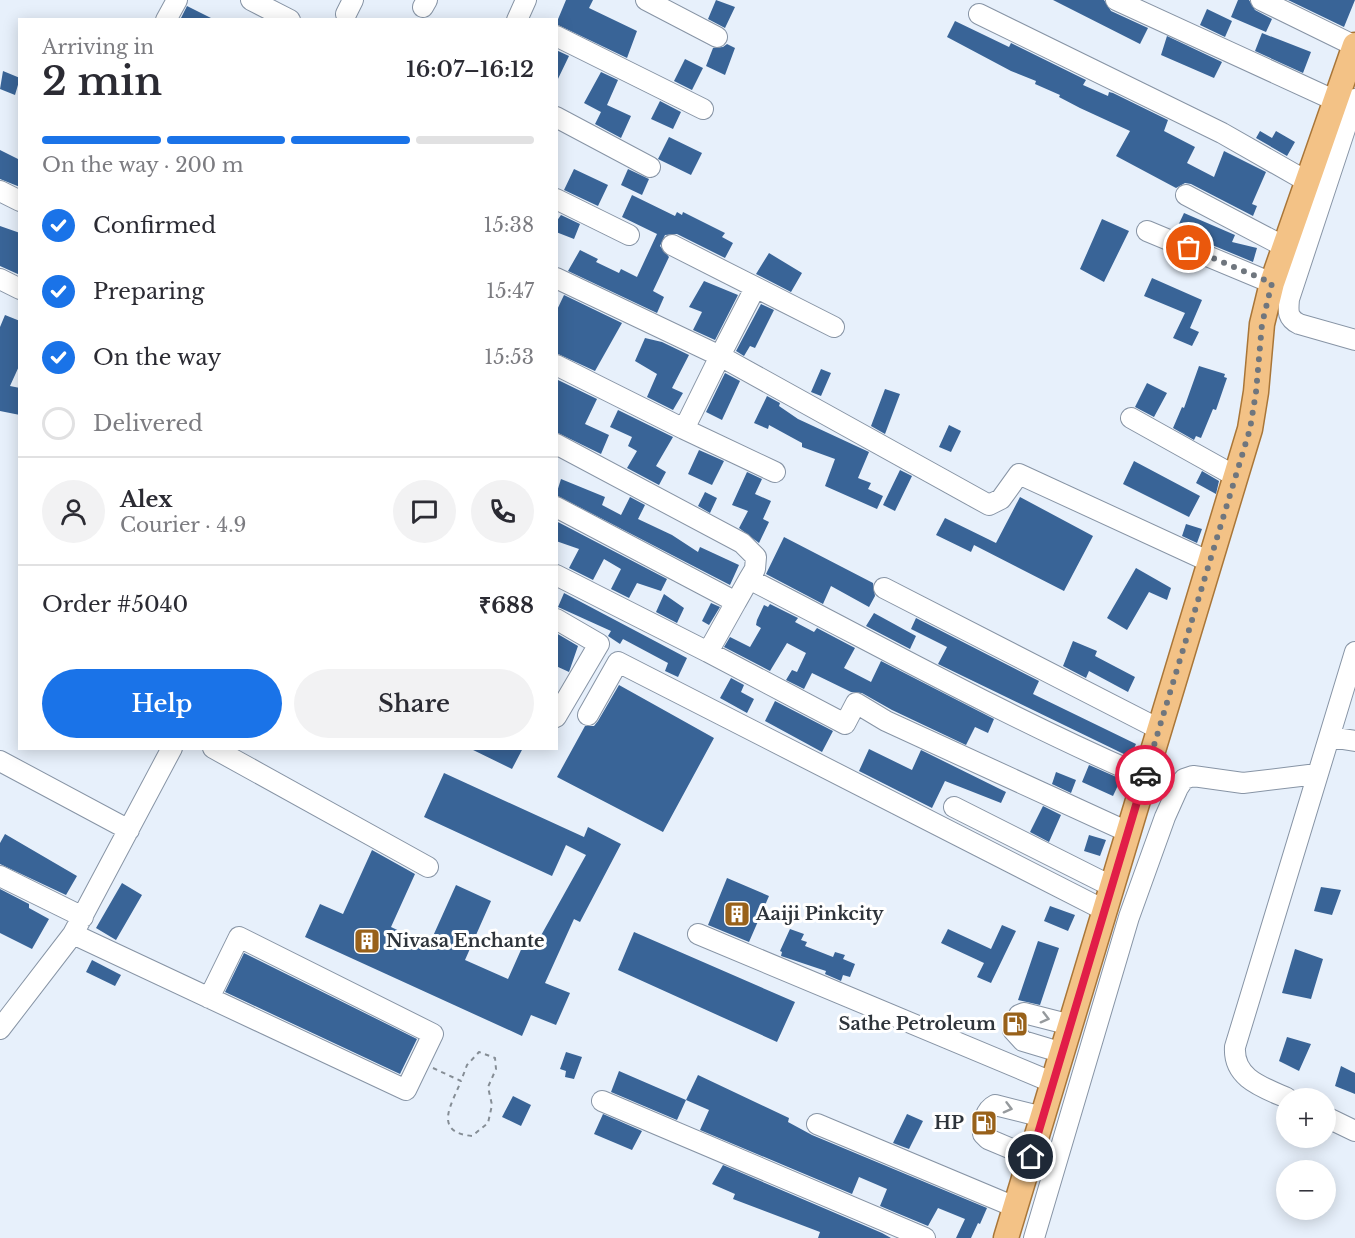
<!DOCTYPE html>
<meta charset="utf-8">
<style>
body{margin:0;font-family:"Libre Baskerville",serif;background:#f2f2f3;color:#2b2b33;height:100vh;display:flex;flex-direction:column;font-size:22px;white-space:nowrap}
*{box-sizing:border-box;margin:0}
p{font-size:20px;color:#7c7c81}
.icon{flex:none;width:33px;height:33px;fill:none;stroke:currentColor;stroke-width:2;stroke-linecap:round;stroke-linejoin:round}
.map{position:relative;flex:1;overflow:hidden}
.sheet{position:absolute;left:18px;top:18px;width:540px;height:732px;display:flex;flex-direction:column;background:#fff;border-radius:0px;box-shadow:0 3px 15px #0003}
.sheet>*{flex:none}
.tools{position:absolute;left:1276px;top:1088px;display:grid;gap:12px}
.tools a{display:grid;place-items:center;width:60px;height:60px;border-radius:50%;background:#fff;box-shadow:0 3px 15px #0003;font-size:30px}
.pin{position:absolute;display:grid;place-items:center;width:51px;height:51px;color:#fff;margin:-26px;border:3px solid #fff;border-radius:50%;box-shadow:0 2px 6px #0007}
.courier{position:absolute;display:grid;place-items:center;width:60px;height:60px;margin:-30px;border:4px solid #e11d48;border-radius:50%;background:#fff;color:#222;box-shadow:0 2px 8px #0007}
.headline em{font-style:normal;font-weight:600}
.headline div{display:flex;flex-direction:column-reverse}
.headline{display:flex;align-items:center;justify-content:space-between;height:102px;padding:0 24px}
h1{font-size:39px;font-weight:600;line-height:45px}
.bar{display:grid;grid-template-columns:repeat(4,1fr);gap:9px 6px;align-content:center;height:72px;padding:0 24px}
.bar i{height:8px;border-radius:4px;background:#e1e1e2}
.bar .selected{background:#1a73e8}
.bar p{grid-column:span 4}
.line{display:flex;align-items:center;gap:15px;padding:0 24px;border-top:2px solid #e1e1e2}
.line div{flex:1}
.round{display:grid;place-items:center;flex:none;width:63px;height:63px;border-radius:32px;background:#f2f2f3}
ol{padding:0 24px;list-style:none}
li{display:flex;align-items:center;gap:18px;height:66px}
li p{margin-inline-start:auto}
li .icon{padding:6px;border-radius:50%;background:#1a73e8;color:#fff;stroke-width:4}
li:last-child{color:#7c7c81}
li i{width:33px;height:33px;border:3px solid #e1e1e2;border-radius:50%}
.cta{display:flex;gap:12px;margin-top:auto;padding:12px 24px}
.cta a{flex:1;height:69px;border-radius:36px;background:#1a73e8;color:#fff;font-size:24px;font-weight:600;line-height:69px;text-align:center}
.cta a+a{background:#f2f2f3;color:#2b2b33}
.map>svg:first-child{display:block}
</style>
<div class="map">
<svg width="1355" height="1238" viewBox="0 0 1355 1238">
<rect width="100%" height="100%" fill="#e7f0fb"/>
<path fill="#396497" d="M566 0H593L589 8 637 31 627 58 556 24Z
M716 0 735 7 725 28 708 19Z
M1053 0H1104L1111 11 1148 28 1140 44Z
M1238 0H1249L1255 10 1272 19 1266 32 1231 17Z
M1288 0H1355L1344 27Z
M187 6 215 20H180Z
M1207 9 1232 21 1225 37 1200 25Z
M955 21 1009 47 1011 43 1086 80 1083 85 1108 96 1109 92 1113 93 1168 120 1164 131 1195 147 1187 163 1214 177 1224 151 1266 172 1252 204 1257 206 1253 216 1191 184 1185 183 1176 188 1116 156 1130 131 1080 108 1059 97 1060 95 1035 84 1036 81 1011 71 947 37Z
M1262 33 1311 52 1303 73 1255 51Z
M1167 36 1222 62 1214 78 1161 55Z
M727 44 735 48 725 75 706 66 713 48 723 47Z
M556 50 569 56 556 83Z
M685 59 703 68 692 90 674 81Z
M3 71 20 78 15 95 0 89Z
M601 72 618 80 607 105 631 116 621 138 595 124 601 112 584 103Z
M660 101 681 112 673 129 651 119Z
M1260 131 1272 138 1276 131 1295 142 1287 156 1256 138Z
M669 137 702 153 691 175 658 159Z
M0 150 20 160V187L0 179Z
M574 169 608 185 598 206 564 190Z
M628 169 649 179 642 195 621 185Z
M632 195 675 216 677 212 682 215 683 212 725 233 722 237 733 243 725 258 677 234 665 235 660 246 669 257 653 291 664 297 657 313 568 271 580 250 598 259 596 262 619 273 621 269 637 277 657 234 622 217Z
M1184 213 1235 235 1232 242 1257 248 1253 262 1176 230Z
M561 215 580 224 574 239 556 232V222Z
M1102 219 1129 231 1104 282 1080 269Z
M0 226 20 233V275L0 266Z
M769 253 802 273 791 292 756 274Z
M1152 278 1202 300 1190 328 1199 332 1192 346 1173 338 1185 313 1144 296Z
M704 281 738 295 715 340 693 330 702 312 689 307Z
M564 295 622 323 595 371 556 353V312Z
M761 304 774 310 755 348 750 346 744 356 736 351Z
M5 315 20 321V364L10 386 20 388V415L0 411V327Z
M645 338 662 342 689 355 672 388 683 393 673 410 647 397 657 374 635 361Z
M1199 366 1225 374 1224 377 1227 378 1216 410 1213 409 1201 438 1196 436 1194 440 1173 428 1182 407 1184 408Z
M821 369 831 373 821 396 811 392Z
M725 373 740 381 722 420 706 412Z
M556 379 597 399 585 424 609 435 601 454 556 432Z
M1147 383 1167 393 1154 417 1135 407Z
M885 389 900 394 885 434 871 426Z
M767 396 780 403 779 406 798 419 869 452 858 478 871 483 868 489 883 496 877 509 825 486 835 459 802 447V443L769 425 768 429 754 423Z
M618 410 673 437 656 466 666 472 659 485 627 468 637 451 628 446 632 437 610 427Z
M949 425 961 431 951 452 939 447Z
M699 450 724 461 712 485 688 474Z
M1134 461 1200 496 1189 517 1123 484Z
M900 470 912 476 895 511 883 505Z
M1202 471 1219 481 1216 494 1196 483Z
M747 472 762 479 755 494 771 501 763 519 769 522 759 543 739 528 748 511 732 505Z
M561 479 605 497 602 505 621 515 630 497 645 505 638 519 672 535 698 552 700 547 739 565 730 585 556 495Z
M705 492 717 498 710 513 698 506Z
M1020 497 1093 536 1064 591 974 545 971 552 936 535 945 518 996 543Z
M556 521 667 579 661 591 637 583 629 598 611 589 621 569 604 559 593 580 569 568 579 549 556 541Z
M1186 524 1202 529 1197 543 1182 536Z
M784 537 873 583 875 596 869 607 831 586 823 604 766 574Z
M1136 568 1171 588 1167 600 1149 592 1127 630 1107 618Z
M564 593 687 658 678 677 665 671 668 663 623 639 620 644 608 636 611 631 558 607Z
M664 594 684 608 677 623 656 612Z
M711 603 720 607 709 625 702 621Z
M770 604 798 618 795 622 814 632 817 628 855 648 844 668 871 682 881 661 994 719 988 733 975 727 966 745 892 710 862 693 851 692 812 673 804 689 786 680 792 670 797 672 806 653 787 643 770 671 724 647 730 637 750 647 761 628 756 625 757 620 764 605 768 607Z
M874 613 916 636 910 649 866 626Z
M916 618 1039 681 1033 694 1136 744 1130 757 938 664 947 647 911 629Z
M556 633 578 646 569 672 556 666Z
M1073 641 1097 651 1095 656 1135 677 1128 692 1089 671 1086 678 1063 666Z
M731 678 744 685 741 692 754 699 747 713 720 698Z
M619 685 714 738 663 832 557 777 585 726H594L598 721Z
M775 701 833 731 822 752 765 721Z
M469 748H523L512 769Z
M869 749 912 770 921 750 1006 792 1001 803 945 781 932 808 859 771Z
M1089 765 1121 779 1113 796 1082 782Z
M1056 772 1076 780 1071 793 1052 784Z
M444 773 584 837 588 827 621 844 580 922 574 919 545 983 570 993 556 1025 531 1015 522 1036 305 937 320 904 343 914 372 850 415 874 391 927 429 945 456 885 491 901 465 960 508 979 528 934 539 939 586 855 566 845 552 876 424 817Z
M1043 806 1061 815 1049 842 1030 832Z
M5 834 77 876 66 895 0 864V843Z
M1089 835 1106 840 1100 856 1084 851Z
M727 878 769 896 749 942 708 925Z
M122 883 142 895 116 940 96 928Z
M1321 887 1341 890 1332 915 1314 911Z
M0 889 29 904V908L49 919 32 949 0 933Z
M1050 906 1075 915 1068 931 1044 921Z
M1002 925 1016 931 991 983 977 977 984 963 941 943 948 929 991 949Z
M790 929 804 934 801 940 807 942 805 946 833 957 835 952 845 955 843 959 855 964 850 977 843 975 841 981 825 974 826 971 781 956 782 952 780 951Z
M634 932 795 1002 777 1042 618 970Z
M1038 941 1059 948 1040 1005 1018 1000Z
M1295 949 1323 959 1311 999 1282 993Z
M244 953 417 1039 400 1074 225 992Z
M92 960 121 975 115 986 86 972Z
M1287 1037 1311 1044 1299 1071 1279 1061Z
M566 1052 582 1057 574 1079 565 1077 566 1071 560 1069Z
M1341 1066 1355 1073V1094L1335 1086Z
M619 1071 686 1100 677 1120 611 1092Z
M698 1075 789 1118 788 1122 812 1135 987 1208 980 1224 978 1223 971 1238H956L965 1219 938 1208 928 1226 880 1206 887 1189 859 1177 852 1194 700 1130 709 1110 686 1100Z
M513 1096 531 1105 521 1126 502 1117Z
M603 1114 642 1131 632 1150 594 1134Z
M907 1114 923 1121 909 1149 893 1143Z
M723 1165 882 1233 891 1238H818L820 1232 733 1199 735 1194 712 1184Z"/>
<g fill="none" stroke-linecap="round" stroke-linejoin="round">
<defs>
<path id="minor" d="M251 0 290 20
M646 0 717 37
M1116 0 1336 101
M1261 0 1355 46
M423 7 427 0
M346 14 353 0
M979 14 1222 133 1308 182
M166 20 177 0
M517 20 526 0
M556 36 703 109
M1355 99 1289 299C1288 311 1287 318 1299 324L1355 340
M556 117 650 167
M0 191 20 201
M1186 195 1285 247
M556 199 629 235
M1147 231 1272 283
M672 245 834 327
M556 278 720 356 755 288
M0 279 20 289
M556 365 684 429 720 356 989 505 1001 499 1019 474 1210 562
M1131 418 1235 476
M684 429 775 472
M556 444 742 543 756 557 755 569 749 579
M556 507 736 602 749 579C880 646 1009 718 1145 777
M556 575 708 652 736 602
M884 588 1159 729
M556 619 599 644 556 717
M708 652 845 724 856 703 886 721 1128 832
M588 715 618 662 1106 911
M1330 737 1355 741
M213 748 428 867
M0 761 129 830
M954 807 1113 887
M0 876 83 917
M73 934 406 1090 433 1034 239 937 209 998
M698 934 1054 1083
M0 1029 73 934 172 748
M1063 1053 1023 1041 1013 1030 1019 1015 1024 1013 1071 1025
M1287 1098C1262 1087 1233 1078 1235 1047L1355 652
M602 1101 925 1238
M1326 1117 1355 1131
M817 1124 1015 1207
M1031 1157 988 1139 983 1134C982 1124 985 1110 995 1105L1043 1117
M1034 1238 1129 917 1165 817 1178 788 1184 779 1193 776 1243 783 1317 774"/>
<path id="major" d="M1006 1238 1250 429 1256 392 1262 324 1272 283 1355 45"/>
</defs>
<use href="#minor" stroke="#8794a5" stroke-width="22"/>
<use href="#major" stroke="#a97638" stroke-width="27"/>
<path stroke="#858d95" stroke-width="2" stroke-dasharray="4.5 4.5" stroke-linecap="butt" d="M433 1068 461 1081 467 1065 479 1052 495 1058 496 1069 488 1087 492 1105 488 1123 472 1136C432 1132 452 1104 461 1081"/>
<use href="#minor" stroke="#fff" stroke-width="20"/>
<use href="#major" stroke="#f3c286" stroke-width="24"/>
</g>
<defs><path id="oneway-chevron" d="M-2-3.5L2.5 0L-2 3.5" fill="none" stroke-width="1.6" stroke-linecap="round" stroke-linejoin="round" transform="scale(1.5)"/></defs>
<g stroke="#969a9d">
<use href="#oneway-chevron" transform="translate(1045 1018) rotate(15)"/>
<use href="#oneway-chevron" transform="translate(1008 1108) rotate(15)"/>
</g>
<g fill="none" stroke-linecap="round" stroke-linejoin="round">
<path stroke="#6f767e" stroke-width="6" stroke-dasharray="0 10.8" d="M1145 775 1250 429 1256 392 1262 324 1272 283 1189 248"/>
<path stroke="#e11d48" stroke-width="8" d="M1031 1157 1145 775"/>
</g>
<defs>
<symbol id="building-square" viewBox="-11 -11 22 22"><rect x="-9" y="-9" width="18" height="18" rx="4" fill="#98611a" stroke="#fff"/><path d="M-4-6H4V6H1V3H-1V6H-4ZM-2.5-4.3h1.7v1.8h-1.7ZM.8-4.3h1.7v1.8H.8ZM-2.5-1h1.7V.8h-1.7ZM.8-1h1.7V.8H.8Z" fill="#fff"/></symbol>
<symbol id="fuel-square" viewBox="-11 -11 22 22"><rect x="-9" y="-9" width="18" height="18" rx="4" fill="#98611a" stroke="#fff"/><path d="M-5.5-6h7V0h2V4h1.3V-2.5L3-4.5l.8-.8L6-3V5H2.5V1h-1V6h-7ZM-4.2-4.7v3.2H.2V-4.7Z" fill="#fff"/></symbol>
</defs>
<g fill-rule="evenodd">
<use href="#building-square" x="722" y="899" width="30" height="30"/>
<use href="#building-square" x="352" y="926" width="30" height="30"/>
<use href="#fuel-square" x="1000" y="1009" width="30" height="30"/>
<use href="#fuel-square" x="969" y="1108" width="30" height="30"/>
</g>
<g text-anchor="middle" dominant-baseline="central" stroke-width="6" stroke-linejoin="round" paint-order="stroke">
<g font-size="18" font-weight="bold" fill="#2e343b" stroke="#fff" text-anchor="start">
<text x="756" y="914">Aaiji Pinkcity</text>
<text x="386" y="941">Nivasa Enchante</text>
<text x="996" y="1024" text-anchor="end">Sathe Petroleum</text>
<text x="964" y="1123" text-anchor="end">HP</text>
</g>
</g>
</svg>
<div class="tools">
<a>+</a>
<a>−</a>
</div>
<div class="pin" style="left:1189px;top:248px;background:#ea580c"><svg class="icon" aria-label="bag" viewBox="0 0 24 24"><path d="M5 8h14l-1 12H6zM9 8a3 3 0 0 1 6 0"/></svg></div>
<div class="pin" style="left:1031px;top:1157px;background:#1f2937"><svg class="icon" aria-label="home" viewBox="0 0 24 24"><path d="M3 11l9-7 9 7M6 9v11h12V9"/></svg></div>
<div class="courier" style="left:1145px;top:775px"><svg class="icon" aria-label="car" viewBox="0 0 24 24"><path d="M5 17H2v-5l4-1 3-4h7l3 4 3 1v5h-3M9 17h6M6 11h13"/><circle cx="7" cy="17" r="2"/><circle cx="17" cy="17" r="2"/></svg></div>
<section class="sheet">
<div class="headline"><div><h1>2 min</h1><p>Arriving in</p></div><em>16:07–16:12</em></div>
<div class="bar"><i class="selected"></i><i class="selected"></i><i class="selected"></i><i></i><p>On the way · 200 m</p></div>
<ol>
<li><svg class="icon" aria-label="check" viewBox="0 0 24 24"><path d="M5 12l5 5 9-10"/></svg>Confirmed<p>15:38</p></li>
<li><svg class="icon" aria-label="check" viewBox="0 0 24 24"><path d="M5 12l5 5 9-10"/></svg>Preparing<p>15:47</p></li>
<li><svg class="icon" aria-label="check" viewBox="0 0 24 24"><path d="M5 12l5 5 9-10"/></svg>On the way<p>15:53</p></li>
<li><i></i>Delivered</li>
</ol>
<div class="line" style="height:108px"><a class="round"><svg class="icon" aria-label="person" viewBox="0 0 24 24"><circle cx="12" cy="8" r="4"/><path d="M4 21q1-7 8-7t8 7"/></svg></a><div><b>Alex</b><p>Courier · 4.9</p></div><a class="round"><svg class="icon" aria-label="chat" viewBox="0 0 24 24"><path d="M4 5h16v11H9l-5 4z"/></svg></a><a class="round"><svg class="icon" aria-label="phone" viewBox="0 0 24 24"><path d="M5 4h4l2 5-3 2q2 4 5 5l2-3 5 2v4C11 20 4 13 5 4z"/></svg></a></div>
<div class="line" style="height:78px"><div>Order #5040</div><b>₹688</b></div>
<div class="cta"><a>Help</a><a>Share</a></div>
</section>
</div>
